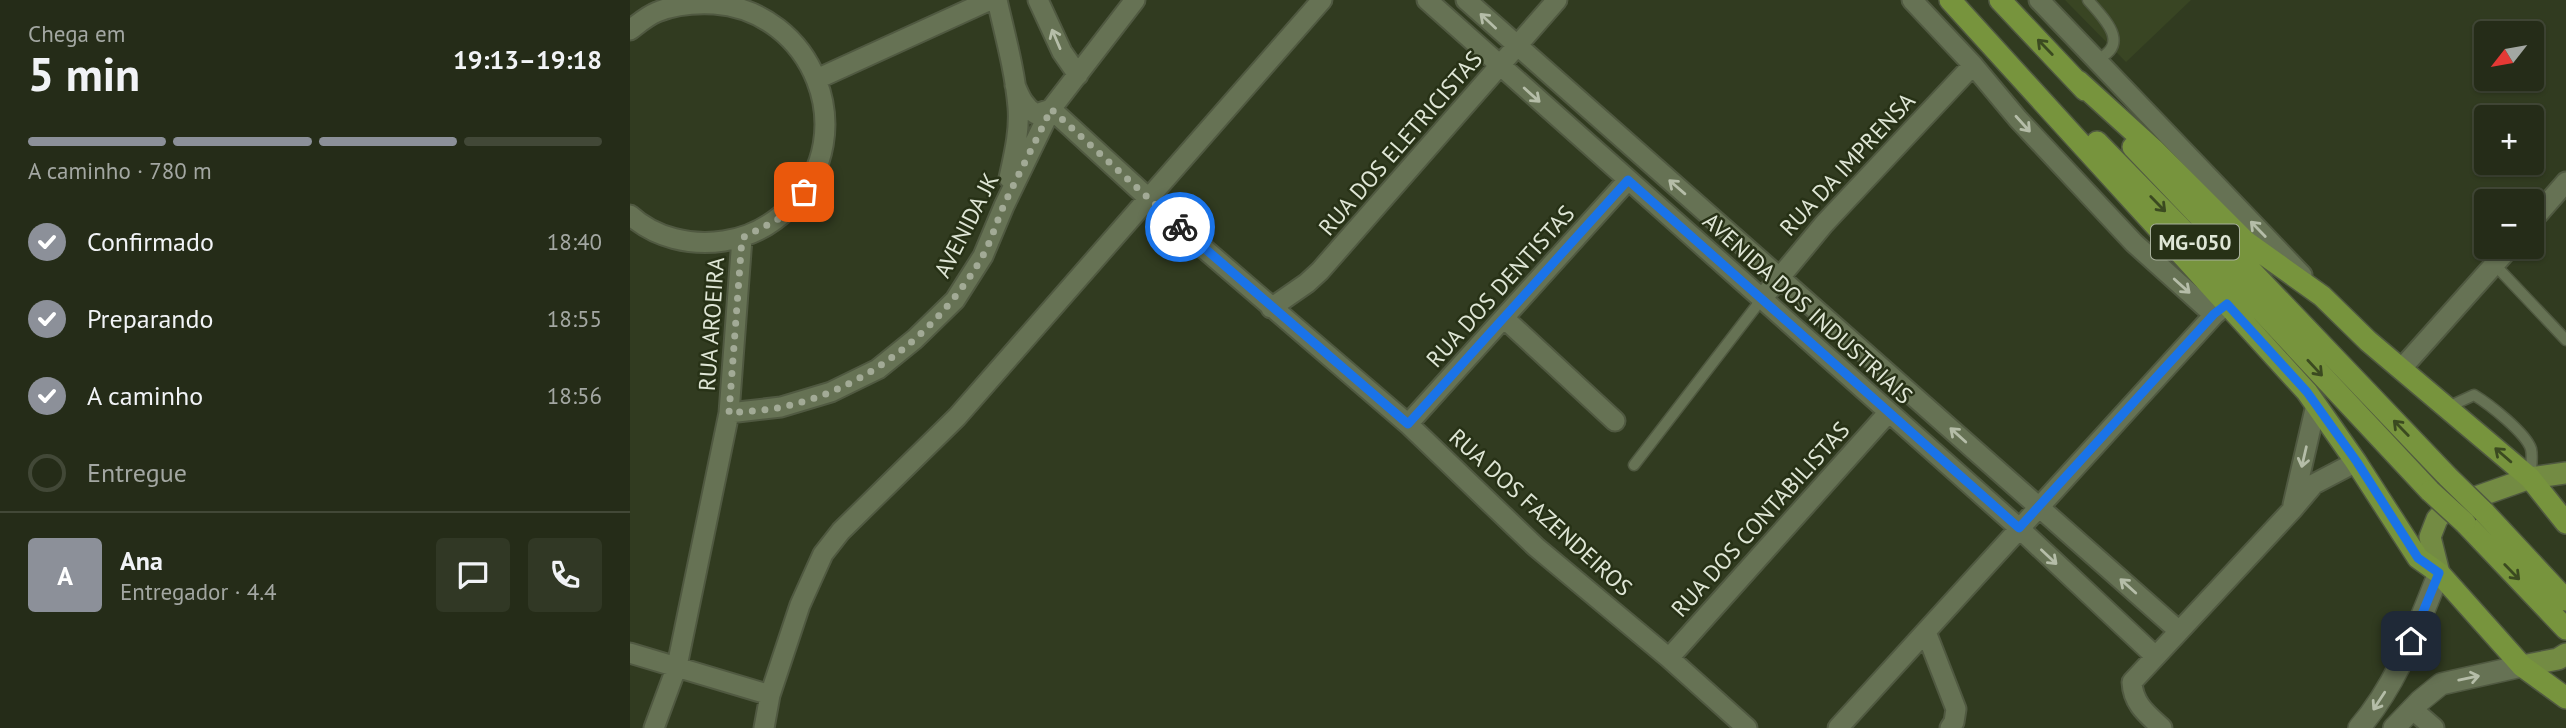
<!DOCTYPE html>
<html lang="pt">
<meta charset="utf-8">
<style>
body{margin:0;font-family:"PT Sans",sans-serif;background:#313825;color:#f1f3f6;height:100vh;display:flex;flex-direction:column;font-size:26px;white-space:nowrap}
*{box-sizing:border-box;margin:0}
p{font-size:23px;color:#a3a7a2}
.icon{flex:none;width:38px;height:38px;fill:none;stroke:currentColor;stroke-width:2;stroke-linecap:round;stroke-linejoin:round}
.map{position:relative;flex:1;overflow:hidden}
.panel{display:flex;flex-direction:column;background:#252c18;width:630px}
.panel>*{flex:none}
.needle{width:46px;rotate:239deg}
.controls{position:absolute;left:1844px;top:21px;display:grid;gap:14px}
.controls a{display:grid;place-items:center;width:70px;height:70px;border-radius:7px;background:#252c18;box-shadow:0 2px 5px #0004,0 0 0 2px #424837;font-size:35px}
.pin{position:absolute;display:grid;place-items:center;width:60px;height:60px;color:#fff;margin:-30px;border-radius:14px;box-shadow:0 4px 10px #0006}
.courier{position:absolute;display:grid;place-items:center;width:70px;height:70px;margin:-35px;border:5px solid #1a73e8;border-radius:50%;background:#fff;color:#222;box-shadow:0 2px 9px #0007}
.head em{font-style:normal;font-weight:700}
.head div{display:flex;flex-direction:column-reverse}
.head{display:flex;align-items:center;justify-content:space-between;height:119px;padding:0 28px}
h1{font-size:46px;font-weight:700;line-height:52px}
.bar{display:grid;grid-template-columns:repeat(4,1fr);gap:10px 7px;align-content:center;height:84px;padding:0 28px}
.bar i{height:9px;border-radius:5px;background:#424837}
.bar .selected{background:#8c9099}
.bar p{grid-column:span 4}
.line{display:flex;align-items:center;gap:18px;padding:0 28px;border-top:2px solid #424837}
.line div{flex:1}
.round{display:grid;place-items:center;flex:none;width:74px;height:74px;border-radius:7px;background:#313825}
ol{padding:0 28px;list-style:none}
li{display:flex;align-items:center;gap:21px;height:77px}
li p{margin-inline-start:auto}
li .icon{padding:7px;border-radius:50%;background:#8c9099;color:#fff;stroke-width:4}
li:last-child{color:#a3a7a2}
li i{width:38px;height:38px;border:4px solid #424837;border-radius:50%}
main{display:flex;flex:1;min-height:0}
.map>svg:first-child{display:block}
</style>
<main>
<section class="panel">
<div class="head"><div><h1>5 min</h1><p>Chega em</p></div><em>19:13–19:18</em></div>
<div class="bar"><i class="selected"></i><i class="selected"></i><i class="selected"></i><i></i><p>A caminho · 780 m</p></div>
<ol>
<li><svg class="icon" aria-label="check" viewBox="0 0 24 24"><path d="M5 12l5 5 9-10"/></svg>Confirmado<p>18:40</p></li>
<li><svg class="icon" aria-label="check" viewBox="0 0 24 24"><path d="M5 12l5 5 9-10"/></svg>Preparando<p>18:55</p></li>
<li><svg class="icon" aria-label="check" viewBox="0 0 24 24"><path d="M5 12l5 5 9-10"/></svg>A caminho<p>18:56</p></li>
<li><i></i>Entregue</li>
</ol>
<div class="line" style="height:126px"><b class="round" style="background:#8c9099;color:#fff">A</b><div><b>Ana</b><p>Entregador · 4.4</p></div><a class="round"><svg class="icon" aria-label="chat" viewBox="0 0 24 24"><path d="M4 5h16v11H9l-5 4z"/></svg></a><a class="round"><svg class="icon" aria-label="phone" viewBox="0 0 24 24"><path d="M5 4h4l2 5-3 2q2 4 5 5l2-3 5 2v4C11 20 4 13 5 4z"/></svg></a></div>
</section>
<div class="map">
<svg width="1936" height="728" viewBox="0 0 1936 728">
<rect width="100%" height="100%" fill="#313b20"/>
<path fill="#394523" d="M1435 0H1561L1496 62Z"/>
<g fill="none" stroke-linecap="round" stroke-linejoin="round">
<defs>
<path id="service" d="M1458 0C1474 19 1502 44 1466 60
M1865 265 1936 340
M1818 407 1844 395C1859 404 1896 433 1901 449 1903 458 1901 468 1900 477
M1004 465 1131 300"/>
<path id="minor" d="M367 0C375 35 385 71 388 107 390 131 384 155 379 178
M408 0 432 52 448 75
M797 0 1389 528 1525 656
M836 0 1549 631
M1282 0 1343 65 1388 119 1504 243 1584 315
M1409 0 1672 275
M0 30C8 24 17 16 27 12 44 5 65 3 84 4 183 11 232 133 162 205 143 225 121 237 94 241 61 246 25 238 0 215
M187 79 360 0
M385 85C390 97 394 107 406 114L421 109 564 240 778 424 906 547 1039 658 1117 728
M1902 221 1936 182
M1131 300 1194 224 1343 65
M641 308 677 283 690 271 927 0
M874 318 985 421
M1772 368 1880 247
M99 413 151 407 201 392 248 369 285 339 325 300 353 256 374 206 421 109 505 0
M778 424 998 180
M1663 505 1686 405
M1296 632 1326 709 1324 722 1320 728
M0 653 140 695 134 728
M1039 658 1258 413
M140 695 170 605 193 554 211 531 327 417 692 0
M1782 709 1804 728
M24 728 47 666 99 413 112 238
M1208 728 1584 315 1597 304
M1532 728C1517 714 1503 704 1502 682L1662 510 1684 484 1726 462"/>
<path id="secondary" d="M1729 728C1768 683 1787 627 1809 573
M1764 728 1790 701 1811 684 1892 666"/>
<path id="primary" d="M1809 573 1800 537 1807 519 1818 507 1900 478 1936 473
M1892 666 1928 659 1936 654"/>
<path id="trunk" d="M1320 0 1677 392 1726 462 1788 558 1809 573 1892 666 1936 698
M1370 0 1455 90
M1448 81 1523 149 1615 241 1692 296 1738 341 1900 478 1936 523
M1467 142 1626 305 1800 491
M1503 147 1818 477
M1854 512 1936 600
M1835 523 1936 629"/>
</defs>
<use href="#service" stroke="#505941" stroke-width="13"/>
<use href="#minor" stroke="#505941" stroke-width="23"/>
<use href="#secondary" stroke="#505941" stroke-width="24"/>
<use href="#primary" stroke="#505941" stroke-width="24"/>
<use href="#trunk" stroke="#505941" stroke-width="24"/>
<use href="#service" stroke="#667254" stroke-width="10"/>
<use href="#minor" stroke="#667254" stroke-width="19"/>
<use href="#secondary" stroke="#667254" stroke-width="21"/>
<use href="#primary" stroke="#738b43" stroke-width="21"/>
<use href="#trunk" stroke="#77943d" stroke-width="21"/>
<defs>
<path id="trunk-bridge" d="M1818 477 1854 512
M1800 491 1835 523"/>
</defs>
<use href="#trunk-bridge" stroke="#505941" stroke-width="24" stroke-linecap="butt"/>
<use href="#trunk-bridge" stroke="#77943d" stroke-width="21"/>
</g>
<defs><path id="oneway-shaft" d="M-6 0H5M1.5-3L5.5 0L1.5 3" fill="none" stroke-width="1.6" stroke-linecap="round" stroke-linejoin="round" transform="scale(1.75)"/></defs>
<g stroke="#b5bda8">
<use href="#oneway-shaft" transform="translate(858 21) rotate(-137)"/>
<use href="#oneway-shaft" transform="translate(426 39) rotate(-113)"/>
<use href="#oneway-shaft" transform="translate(902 95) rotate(42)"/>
<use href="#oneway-shaft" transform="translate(1393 124) rotate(48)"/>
<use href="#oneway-shaft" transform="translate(1047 187) rotate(-139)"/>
<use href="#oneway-shaft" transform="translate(1628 229) rotate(-134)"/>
<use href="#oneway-shaft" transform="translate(1552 286) rotate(42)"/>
<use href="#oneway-shaft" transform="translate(1328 435) rotate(-138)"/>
<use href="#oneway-shaft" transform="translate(1674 457) rotate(103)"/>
<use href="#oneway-shaft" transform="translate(1419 557) rotate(43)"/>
<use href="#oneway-shaft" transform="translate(1498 586) rotate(-138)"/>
<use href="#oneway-shaft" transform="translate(1839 678) rotate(-12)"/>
<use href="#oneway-shaft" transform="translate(1749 701) rotate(123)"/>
</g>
<g stroke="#3b4a20">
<use href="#oneway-shaft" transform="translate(1415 47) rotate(-134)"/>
<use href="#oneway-shaft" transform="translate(1528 204) rotate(46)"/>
<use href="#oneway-shaft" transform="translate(1685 368) rotate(47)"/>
<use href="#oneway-shaft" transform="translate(1771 428) rotate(-134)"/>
<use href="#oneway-shaft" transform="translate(1873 455) rotate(-139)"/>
<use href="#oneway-shaft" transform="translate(1882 572) rotate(46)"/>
</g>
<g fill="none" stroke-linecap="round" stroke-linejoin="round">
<path stroke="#a2aa96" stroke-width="7" stroke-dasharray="0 12.6" d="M174 192 147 220 112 238 99 413C116 411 135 411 152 407 235 390 308 332 351 259 361 242 366 223 374 205 389 173 406 141 421 109L550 227"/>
<path stroke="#1a73e8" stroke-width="9" d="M550 227 778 424 998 180 1389 528 1584 314 1597 304 1677 392 1727 462 1788 558 1809 573 1781 641"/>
</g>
<g text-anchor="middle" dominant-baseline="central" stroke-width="5" stroke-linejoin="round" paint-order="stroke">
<rect fill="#273116" stroke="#a8b09c" stroke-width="2" x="1521" y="224.5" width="88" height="35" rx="5"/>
<g font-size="21" font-weight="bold" fill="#dfe6d6">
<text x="1565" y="242">MG-050</text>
</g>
<g font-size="23" fill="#dfe6d6" stroke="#273116">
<text transform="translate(770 143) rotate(-49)">RUA DOS ELETRICISTAS</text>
<text transform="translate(1217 164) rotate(-47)">RUA DA IMPRENSA</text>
<text transform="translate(336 225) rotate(-63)">AVENIDA JK</text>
<text transform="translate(870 286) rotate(-48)">RUA DOS DENTISTAS</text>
<text transform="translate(1178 308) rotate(42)">AVENIDA DOS INDUSTRIAIS</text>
<text transform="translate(81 324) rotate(-86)">RUA AROEIRA</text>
<text transform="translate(911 512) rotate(42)">RUA DOS FAZENDEIROS</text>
<text transform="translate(1130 519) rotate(-48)">RUA DOS CONTABILISTAS</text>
</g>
</g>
</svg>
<div class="controls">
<a><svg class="needle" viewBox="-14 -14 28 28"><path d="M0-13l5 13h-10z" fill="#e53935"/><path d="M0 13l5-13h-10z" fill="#a3a7a2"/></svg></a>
<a>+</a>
<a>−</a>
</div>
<div class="pin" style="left:174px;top:192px;background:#ea580c"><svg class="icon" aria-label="bag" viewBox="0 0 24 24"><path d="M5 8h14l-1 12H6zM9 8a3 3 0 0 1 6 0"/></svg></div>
<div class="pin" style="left:1781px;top:641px;background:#1f2937"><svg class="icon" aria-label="home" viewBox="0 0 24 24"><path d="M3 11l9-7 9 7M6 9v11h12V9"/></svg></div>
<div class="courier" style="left:550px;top:227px"><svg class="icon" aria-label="bike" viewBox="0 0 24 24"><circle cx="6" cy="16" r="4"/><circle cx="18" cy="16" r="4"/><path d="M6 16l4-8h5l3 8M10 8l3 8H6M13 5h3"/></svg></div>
</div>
</main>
